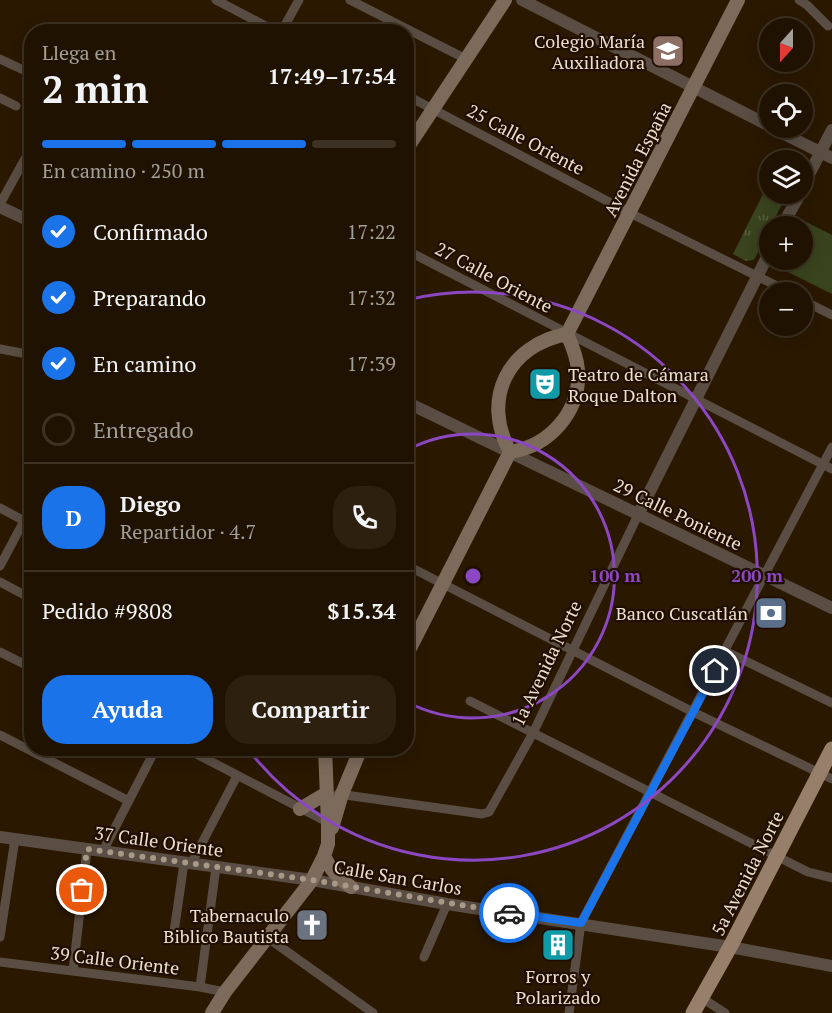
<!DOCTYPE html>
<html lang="es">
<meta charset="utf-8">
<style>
body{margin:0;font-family:"PT Serif",serif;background:#2d200f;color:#f1f3f6;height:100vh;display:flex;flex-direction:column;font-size:22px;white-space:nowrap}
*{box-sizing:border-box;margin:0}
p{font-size:20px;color:#a29e99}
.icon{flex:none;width:33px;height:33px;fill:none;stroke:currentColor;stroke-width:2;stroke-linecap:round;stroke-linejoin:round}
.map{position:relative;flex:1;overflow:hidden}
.sheet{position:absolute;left:24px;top:24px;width:390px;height:732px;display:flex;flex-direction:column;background:#201200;border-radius:24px;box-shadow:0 3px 15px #0003,0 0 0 2px #3d3222}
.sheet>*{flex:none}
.needle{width:39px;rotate:201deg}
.fabs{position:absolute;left:759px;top:18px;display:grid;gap:12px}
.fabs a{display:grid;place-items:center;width:54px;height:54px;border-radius:50%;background:#201200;box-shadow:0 3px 15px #0003,0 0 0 2px #3d3222;font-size:30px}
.pin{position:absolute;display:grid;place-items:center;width:51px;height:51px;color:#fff;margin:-26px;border:3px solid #fff;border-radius:50%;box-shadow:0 2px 6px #0007}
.courier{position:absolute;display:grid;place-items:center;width:60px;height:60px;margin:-30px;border:4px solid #1a73e8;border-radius:50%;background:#fff;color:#222;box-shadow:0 2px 8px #0007}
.overview em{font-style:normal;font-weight:700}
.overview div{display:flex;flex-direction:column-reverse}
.overview{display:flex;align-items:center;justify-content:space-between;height:102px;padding:0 18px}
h1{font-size:39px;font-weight:700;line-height:45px}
.bar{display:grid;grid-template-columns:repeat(4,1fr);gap:9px 6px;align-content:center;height:72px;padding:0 18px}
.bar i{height:8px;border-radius:4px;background:#3d3222}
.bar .on{background:#1a73e8}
.bar p{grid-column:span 4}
.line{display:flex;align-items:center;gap:15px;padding:0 18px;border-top:2px solid #3d3222}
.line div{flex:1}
.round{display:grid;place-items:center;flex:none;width:63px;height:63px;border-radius:24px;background:#2d200f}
ol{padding:0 18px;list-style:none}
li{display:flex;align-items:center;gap:18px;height:66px}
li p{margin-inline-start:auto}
li .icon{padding:6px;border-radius:50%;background:#1a73e8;color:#fff;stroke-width:4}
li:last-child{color:#a29e99}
li i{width:33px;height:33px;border:3px solid #3d3222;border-radius:50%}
.primary-button{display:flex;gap:12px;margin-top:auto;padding:12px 18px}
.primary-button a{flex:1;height:69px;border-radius:24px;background:#1a73e8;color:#fff;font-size:24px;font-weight:700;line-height:69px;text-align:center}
.primary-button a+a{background:#2d200f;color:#f1f3f6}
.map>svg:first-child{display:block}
</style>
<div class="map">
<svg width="832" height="1013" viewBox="0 0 832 1013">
<defs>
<pattern id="park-tufts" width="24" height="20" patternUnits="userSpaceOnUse" patternTransform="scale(1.5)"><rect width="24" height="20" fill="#39441e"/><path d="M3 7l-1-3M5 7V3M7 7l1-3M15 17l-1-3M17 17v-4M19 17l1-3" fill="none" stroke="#565f3e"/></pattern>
</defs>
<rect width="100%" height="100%" fill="#2a1800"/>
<path fill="#39441e" d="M804 221 832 235V294L780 268 785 260H802V226Z"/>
<path fill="url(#park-tufts)" d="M769 182 770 194H787L755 258 753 260 746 261 733 254Z"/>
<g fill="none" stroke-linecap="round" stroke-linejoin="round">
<path stroke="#5a4e44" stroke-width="9" d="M216 0 277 32
M350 0 466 59
M799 0 807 5 828 26
M281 32 299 0
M0 59 32 74
M406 95 630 213 789 292
M0 98 16 106
M0 204 32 146
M406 250 832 469
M802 300 832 315
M0 349 32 355
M0 508 32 525
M406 565 693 712 832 779
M0 566 32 506
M0 582 32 599
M725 651 832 703
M0 652 32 668
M470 701 808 872 832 878
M0 735 129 801
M185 748 331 824
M338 794 482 814 489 812 533 733 638 515
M103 851 156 748
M191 864 237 776
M0 937 15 839
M268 938 373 1013
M173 939 184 863
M424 957 447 904
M0 962 200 987 225 992
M73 971 87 849
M200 987 216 867
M702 998 725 1013
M569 1013 581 923 832 447"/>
<path stroke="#5a4e44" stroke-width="12" d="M522 0 770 126
M772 128 832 158
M802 188 832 130
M0 207 32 222
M782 226 800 194
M406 402 832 608
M638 515 770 251
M0 837 312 880 447 904 730 947 832 966"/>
<path stroke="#7c6a5a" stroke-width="14" d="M406 150 505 0
M567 334 738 0
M510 452C481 399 508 345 567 334
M510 452C550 446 581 411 578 370 577 357 572 345 567 334
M406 656 510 452
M300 809 327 793
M332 828 342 794 361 748
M324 856C331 870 338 878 351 887
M212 1013 225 992 312 880 324 856 328 844V823L325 748"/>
<path stroke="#977f6b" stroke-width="15" d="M693 1013 730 947 832 749"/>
</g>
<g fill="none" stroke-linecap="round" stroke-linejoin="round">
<path stroke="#a89987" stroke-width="6" stroke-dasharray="0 10.8" d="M82 890 87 849 312 880 509 913"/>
<path stroke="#1a73e8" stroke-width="8" d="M509 913 581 923 715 671"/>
</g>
<g fill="none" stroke="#8c47c2" stroke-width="3">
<path d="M407 450A142 142 0 1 1 407 702"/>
<path d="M407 300A284 284 0 1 1 248 749"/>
</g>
<defs>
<symbol id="school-square" viewBox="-11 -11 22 22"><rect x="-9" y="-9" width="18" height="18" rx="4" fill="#8d6e63" stroke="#200f00"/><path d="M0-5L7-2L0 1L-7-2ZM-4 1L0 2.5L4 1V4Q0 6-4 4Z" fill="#fff"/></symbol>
<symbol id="theatre-square" viewBox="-11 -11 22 22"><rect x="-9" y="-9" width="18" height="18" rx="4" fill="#0f9aa8" stroke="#200f00"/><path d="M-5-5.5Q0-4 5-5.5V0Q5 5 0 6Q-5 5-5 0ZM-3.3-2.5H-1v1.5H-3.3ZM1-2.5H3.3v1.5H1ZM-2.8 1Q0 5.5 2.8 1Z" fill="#fff"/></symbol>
<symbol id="bank-square" viewBox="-11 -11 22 22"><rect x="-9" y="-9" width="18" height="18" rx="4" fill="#5c6f8a" stroke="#200f00"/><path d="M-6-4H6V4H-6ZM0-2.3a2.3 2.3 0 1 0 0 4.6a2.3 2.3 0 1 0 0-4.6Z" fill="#fff"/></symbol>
<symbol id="church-square" viewBox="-11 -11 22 22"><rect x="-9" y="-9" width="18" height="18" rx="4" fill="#6b7280" stroke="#200f00"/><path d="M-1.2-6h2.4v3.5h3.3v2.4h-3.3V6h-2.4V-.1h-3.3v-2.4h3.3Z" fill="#fff"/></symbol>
<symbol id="building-square" viewBox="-11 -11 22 22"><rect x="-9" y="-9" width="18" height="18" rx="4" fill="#0f9aa8" stroke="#200f00"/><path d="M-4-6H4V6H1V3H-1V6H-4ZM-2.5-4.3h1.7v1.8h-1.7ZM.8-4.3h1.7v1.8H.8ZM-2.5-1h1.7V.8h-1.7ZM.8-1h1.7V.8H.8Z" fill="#fff"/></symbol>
</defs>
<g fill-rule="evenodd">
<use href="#school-square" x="649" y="32" width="38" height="38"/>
<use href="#theatre-square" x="526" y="365" width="38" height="38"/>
<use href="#bank-square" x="752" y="594" width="38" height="38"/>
<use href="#church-square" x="293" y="906" width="38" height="38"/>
<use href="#building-square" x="539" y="926" width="38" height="38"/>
</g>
<g text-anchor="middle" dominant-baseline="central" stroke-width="4.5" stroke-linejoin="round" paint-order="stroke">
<g font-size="18" fill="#ecdfd0" stroke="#200f00" text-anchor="end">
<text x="645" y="41">Colegio María<tspan x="645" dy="21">Auxiliadora</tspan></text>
<text x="568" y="374" text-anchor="start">Teatro de Cámara<tspan x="568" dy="21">Roque Dalton</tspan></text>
<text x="748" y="613">Banco Cuscatlán</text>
<text x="289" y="915">Tabernaculo<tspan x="289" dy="21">Biblico Bautista</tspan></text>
<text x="558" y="976" text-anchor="middle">Forros y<tspan x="558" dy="21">Polarizado</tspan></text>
</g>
<g font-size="18" fill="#ecdfd0" stroke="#200f00">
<text transform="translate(526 139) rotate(28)">25 Calle Oriente</text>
<text transform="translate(637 159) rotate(-63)">Avenida España</text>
<text transform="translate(494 277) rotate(28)">27 Calle Oriente</text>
<text transform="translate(678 514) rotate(26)">29 Calle Poniente</text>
<text transform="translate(546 663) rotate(-64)">1a Avenida Norte</text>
<text transform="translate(159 841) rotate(8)">37 Calle Oriente</text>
<text transform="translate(747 873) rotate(-63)">5a Avenida Norte</text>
<text transform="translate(398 877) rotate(10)">Calle San Carlos</text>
<text transform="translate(115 960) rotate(7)">39 Calle Oriente</text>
</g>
</g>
<circle cx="473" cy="576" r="9" fill="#8c47c2" stroke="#200f00" stroke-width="3"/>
<g font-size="18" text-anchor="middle" font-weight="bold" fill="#8c47c2" stroke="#200f00" stroke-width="4.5" stroke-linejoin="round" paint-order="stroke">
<text x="615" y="582">100 m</text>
<text x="757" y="582">200 m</text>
</g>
</svg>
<div class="fabs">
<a><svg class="needle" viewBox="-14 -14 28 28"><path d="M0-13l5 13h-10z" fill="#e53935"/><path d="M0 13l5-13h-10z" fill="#a29e99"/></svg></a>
<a><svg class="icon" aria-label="locate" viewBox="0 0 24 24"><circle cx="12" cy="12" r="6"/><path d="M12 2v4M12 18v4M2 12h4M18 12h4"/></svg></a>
<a><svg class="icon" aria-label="layers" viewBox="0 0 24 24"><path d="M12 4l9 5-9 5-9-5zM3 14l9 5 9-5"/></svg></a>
<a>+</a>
<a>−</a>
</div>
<div class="pin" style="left:82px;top:890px;background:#ea580c"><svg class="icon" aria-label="bag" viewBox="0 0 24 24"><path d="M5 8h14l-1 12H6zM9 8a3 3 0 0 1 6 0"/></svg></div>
<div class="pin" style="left:715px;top:671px;background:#1f2937"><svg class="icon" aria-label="home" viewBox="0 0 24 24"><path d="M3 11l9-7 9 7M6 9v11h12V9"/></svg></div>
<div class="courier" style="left:509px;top:913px"><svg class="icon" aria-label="car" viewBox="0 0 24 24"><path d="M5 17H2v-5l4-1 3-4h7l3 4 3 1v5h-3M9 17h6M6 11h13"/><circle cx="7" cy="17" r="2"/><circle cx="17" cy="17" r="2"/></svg></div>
<section class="sheet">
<div class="overview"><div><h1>2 min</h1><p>Llega en</p></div><em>17:49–17:54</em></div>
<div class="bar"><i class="on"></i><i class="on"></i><i class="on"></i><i></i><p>En camino · 250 m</p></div>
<ol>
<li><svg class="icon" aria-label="check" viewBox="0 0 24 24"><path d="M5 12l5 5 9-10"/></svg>Confirmado<p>17:22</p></li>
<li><svg class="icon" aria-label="check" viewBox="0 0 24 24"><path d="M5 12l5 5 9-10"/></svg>Preparando<p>17:32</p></li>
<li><svg class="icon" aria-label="check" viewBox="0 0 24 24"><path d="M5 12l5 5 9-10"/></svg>En camino<p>17:39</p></li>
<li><i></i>Entregado</li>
</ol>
<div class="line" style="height:108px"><b class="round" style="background:#1a73e8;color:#fff">D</b><div><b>Diego</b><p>Repartidor · 4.7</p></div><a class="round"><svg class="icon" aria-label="phone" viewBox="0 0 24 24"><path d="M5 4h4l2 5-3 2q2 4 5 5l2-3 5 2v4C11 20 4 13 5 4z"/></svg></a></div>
<div class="line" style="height:78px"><div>Pedido #9808</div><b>$15.34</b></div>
<div class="primary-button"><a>Ayuda</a><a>Compartir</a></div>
</section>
</div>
